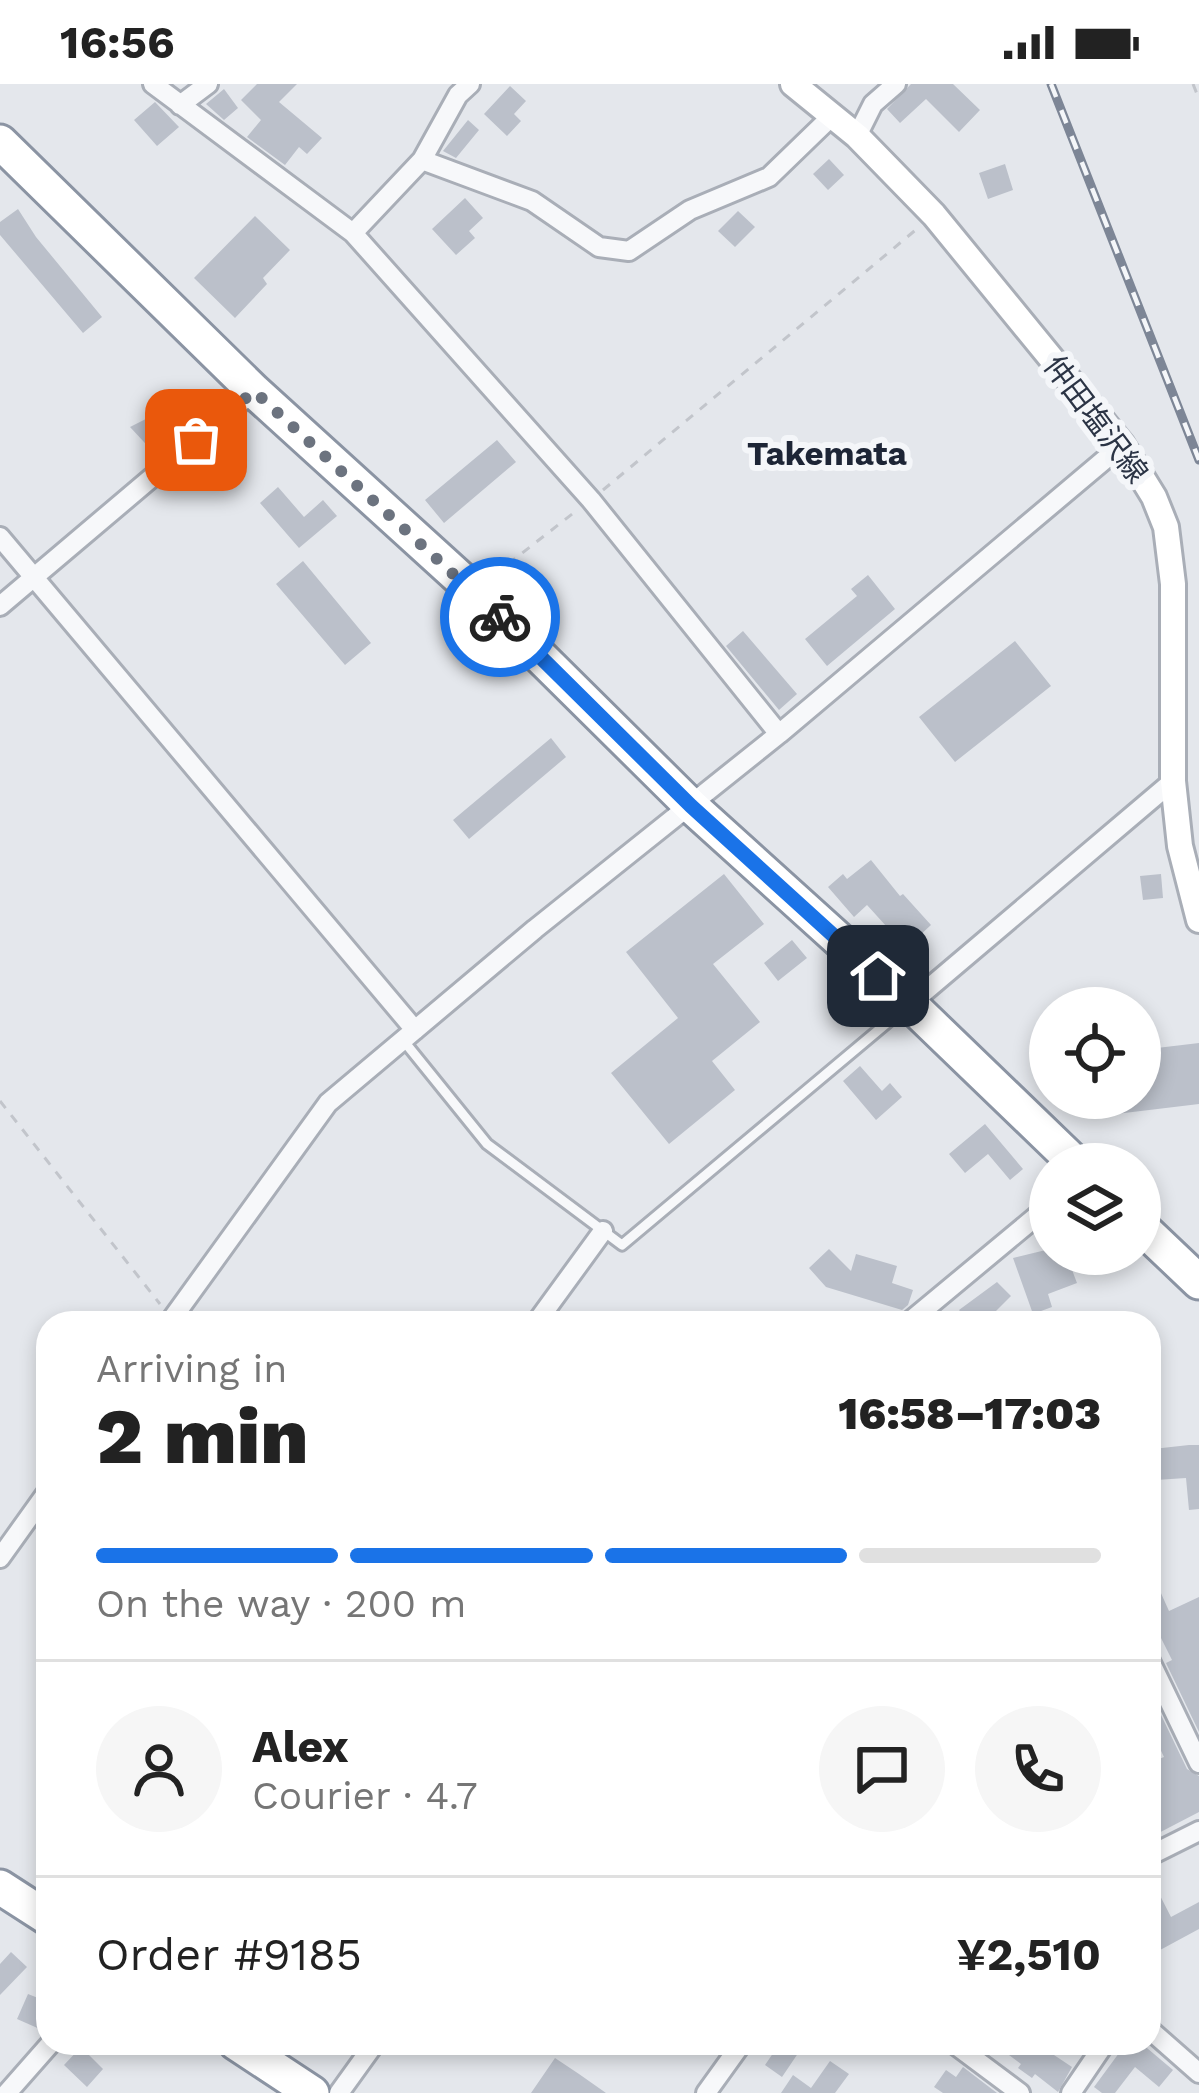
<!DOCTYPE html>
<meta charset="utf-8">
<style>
body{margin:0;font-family:"Work Sans","Noto Sans JP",sans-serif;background:#f6f6f6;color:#222;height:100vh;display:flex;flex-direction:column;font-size:45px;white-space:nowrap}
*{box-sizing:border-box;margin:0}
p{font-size:39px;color:#767676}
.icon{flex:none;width:66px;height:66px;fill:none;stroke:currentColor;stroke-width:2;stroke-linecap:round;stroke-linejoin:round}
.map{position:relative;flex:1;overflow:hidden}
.panel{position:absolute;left:36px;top:1227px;width:1125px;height:744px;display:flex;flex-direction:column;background:#fff;border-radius:36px;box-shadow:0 6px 18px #0003}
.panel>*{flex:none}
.controls{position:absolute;left:1029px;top:903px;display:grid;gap:24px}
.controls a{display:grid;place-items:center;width:132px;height:132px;border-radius:50%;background:#fff;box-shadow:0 6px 18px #0003;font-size:60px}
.pin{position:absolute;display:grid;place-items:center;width:102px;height:102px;color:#fff;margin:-51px;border-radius:24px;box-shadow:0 6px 18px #0006}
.courier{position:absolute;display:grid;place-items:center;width:120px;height:120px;margin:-60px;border:9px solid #1a73e8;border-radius:50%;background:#fff;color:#222;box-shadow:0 3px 15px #0007}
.head em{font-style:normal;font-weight:800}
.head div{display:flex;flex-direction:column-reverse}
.head{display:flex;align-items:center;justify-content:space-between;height:204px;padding:0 60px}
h1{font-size:78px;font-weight:800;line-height:90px}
.bar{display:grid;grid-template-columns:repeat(4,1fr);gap:18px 12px;align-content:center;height:144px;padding:0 60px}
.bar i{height:15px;border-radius:9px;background:#e0e0e0}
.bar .on{background:#1a73e8}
.bar p{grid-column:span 4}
.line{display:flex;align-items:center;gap:30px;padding:0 60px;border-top:3px solid #e0e0e0}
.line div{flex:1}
.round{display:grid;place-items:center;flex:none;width:126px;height:126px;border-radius:63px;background:#f6f6f6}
.status{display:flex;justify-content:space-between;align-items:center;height:84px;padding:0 60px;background:#fff;direction:ltr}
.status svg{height:33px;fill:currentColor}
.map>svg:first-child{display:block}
</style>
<div class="status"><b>16:56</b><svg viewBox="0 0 49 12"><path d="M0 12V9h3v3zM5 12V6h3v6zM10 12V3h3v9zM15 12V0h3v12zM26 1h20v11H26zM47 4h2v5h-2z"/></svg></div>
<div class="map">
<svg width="1199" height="2009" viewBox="0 0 1199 2009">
<rect width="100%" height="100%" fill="#e4e7ec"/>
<path fill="#bbc0ca" d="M257 0H297L279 18 322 54 307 70 299 63 285 81 247 53 261 36 241 16Z
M911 0H953L980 26 959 48 926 15 900 39 887 25Z
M510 2 526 17 514 30 521 37 507 52 484 30Z
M224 5 238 24 224 36 206 20Z
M155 18 179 43 157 62 134 36Z
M468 36 479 46 456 74 443 67Z
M829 75 844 91 828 106 813 90Z
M1005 80 1013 106 988 115 979 89Z
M465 114 483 134 469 147 475 154 456 171 432 145Z
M18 125 36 153 102 233 83 249 0 151V138Z
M738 127 755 143 735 163 718 147Z
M255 132 290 166 263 194 267 200 235 234 194 194Z
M205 305 219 319 157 372 130 343Z
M497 356 516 378 444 439 425 416Z
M278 403 304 433 323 416 337 432 299 464 260 419Z
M303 477 371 559 345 581 276 500Z
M868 491 895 525 827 582 805 555 857 512 851 505Z
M743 547 797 610 779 626 726 562Z
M1015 557 1051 602 955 678 919 633Z
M551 654 566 673 469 755 453 736Z
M871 776 900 812 903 810 931 841 906 864 867 821 854 833 828 803 843 790 847 795Z
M724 790 764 840 713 880 760 938 712 977 735 1006 669 1060 611 989 678 934 626 868Z
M1161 790 1163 814 1143 816 1140 792Z
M792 856 807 874 778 897 764 879Z
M1199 959V1020L1091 1033 1088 1014H1140V966Z
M860 982 882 1007 890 999 902 1013 876 1036 843 997Z
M985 1040 1023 1085 1010 1096 988 1070 965 1089 949 1070Z
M829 1165 851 1187 856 1170 897 1182 892 1199 913 1206 908 1221 902 1226 826 1203 809 1184Z
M1050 1165V1170H1066L1077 1199 1048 1210 1052 1223 1033 1230 1013 1174Z
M997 1198 1011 1212 984 1239H970L959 1226Z
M1189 1361H1199V1425L1189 1426 1186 1394 1156 1396 1153 1365Z
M1160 1507 1169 1527 1199 1513V1648L1166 1579 1172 1576 1149 1530V1512Z
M1149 1606 1187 1685 1199 1692V1728L1149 1754V1687L1161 1681 1159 1675 1164 1673 1149 1642Z
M1149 1790 1171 1833 1199 1818V1845L1149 1872Z
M11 1868 27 1883 0 1911V1880Z
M28 1910 48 1918 42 1946 17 1935Z
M780 1959H805L782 1993 765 1981Z
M993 1959H1036L1072 1983 1058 2008 1035 1990 1032 1994 1018 1984 1021 1980Z
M1121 1959H1141L1173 1986 1159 2003 1135 1983 1115 2009H1102L1094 2003 1119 1969 1116 1967Z
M81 1963 103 1985 87 2003 64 1981Z
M555 1974 579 1990 606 2009H531Z
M830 1977 849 1990 835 2009H781L793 1991 811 2004Z
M963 1983 997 2009H943L934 2003 946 1986 956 1993Z"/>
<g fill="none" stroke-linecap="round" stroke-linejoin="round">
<defs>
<path id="lane" d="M403 956 487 1060 622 1161 906 923"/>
<path id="street" d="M153 0 353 149 591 416 779 650
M180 21 208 0
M857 52 873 20 896 0
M422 76 532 117 599 163 629 167 690 126 769 93 832 32
M353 149 422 76 458 11 470 0
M0 453 415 946
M0 522 254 307
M910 920 1173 697
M169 1239 328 1019 535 845 779 650 1122 361
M536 1239 603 1147
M908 1239 1050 1121
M0 1474 48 1407
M1149 1575 1199 1679
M1149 1772 1199 1747
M1149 1945 1199 1989
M953 1959 1020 2009
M7 2009 51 1959
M339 2009 375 1959
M706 2009 742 1959
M1071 2009 1105 1959"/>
<path id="secondary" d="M793 0 857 52 934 131 1122 361 1154 413 1166 443 1173 500V697L1180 762 1199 836"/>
<path id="highway" d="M0 58 254 307 474 507 691 722 910 920 1076 1080
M1140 1142 1199 1198
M0 1803 48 1834
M236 1959 312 2009"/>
</defs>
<use href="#lane" stroke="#a9aeb7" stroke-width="15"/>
<use href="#street" stroke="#a9aeb7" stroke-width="24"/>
<use href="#secondary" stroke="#a9aeb7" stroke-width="30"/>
<use href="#highway" stroke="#8b94a3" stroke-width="39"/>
<path stroke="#c2c5cb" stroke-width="3" stroke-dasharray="9 9" stroke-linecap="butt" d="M1193 0 1199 15
M603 406 918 144
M494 491 576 427
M0 1017 160 1220"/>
<use href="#lane" stroke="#f7f8fa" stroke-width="9"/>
<use href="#street" stroke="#f7f8fa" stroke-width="18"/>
<use href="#secondary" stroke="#fff" stroke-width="24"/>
<use href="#highway" stroke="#fff" stroke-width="33"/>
<defs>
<path id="rail" d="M1051 0 1199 376"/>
</defs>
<use href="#rail" stroke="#7d8696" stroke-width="9"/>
<use href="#rail" stroke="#f4f6f9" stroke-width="4.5" stroke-dasharray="14" stroke-linecap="butt"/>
</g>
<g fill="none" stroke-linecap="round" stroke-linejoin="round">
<path stroke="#6c737f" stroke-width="12" stroke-dasharray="0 21.6" d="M196 356 254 307 500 533"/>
<path stroke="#1a73e8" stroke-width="15" d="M500 533 691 722 878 892"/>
</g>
<g text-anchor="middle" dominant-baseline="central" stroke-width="12" stroke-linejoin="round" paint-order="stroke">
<g font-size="30" fill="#2b3445" stroke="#f4f6f9">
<text transform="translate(1096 335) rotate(53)">仲田塩沢線</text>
</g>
<g font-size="33" font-weight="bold" fill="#1d2536" stroke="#f4f6f9">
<text x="827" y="369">Takemata</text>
</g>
</g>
</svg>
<div class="controls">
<a><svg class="icon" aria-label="locate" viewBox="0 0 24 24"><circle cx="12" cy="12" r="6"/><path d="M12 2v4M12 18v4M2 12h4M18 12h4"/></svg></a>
<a><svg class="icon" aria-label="layers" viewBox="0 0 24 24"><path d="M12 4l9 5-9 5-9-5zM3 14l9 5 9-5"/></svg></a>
</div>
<div class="pin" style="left:196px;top:356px;background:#ea580c"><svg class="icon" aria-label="bag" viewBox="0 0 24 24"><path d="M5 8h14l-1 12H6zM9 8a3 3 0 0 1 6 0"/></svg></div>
<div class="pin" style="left:878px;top:892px;background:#1f2937"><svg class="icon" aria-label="home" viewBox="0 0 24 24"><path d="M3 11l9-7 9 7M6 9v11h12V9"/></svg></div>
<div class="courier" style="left:500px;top:533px"><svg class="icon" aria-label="bike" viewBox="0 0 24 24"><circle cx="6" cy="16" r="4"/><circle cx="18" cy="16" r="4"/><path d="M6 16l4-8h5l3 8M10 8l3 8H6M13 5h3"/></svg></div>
<section class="panel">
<div class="head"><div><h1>2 min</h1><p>Arriving in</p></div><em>16:58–17:03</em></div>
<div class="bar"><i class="on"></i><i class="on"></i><i class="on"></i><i></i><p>On the way · 200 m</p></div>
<div class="line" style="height:216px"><a class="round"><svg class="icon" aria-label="person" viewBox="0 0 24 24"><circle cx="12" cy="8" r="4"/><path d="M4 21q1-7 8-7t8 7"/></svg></a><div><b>Alex</b><p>Courier · 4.7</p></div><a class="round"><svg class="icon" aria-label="chat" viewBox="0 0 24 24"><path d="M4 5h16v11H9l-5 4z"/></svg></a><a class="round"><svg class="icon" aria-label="phone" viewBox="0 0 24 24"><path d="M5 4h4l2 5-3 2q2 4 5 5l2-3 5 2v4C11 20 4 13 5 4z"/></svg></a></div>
<div class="line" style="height:156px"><div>Order #9185</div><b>¥2,510</b></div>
</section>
</div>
